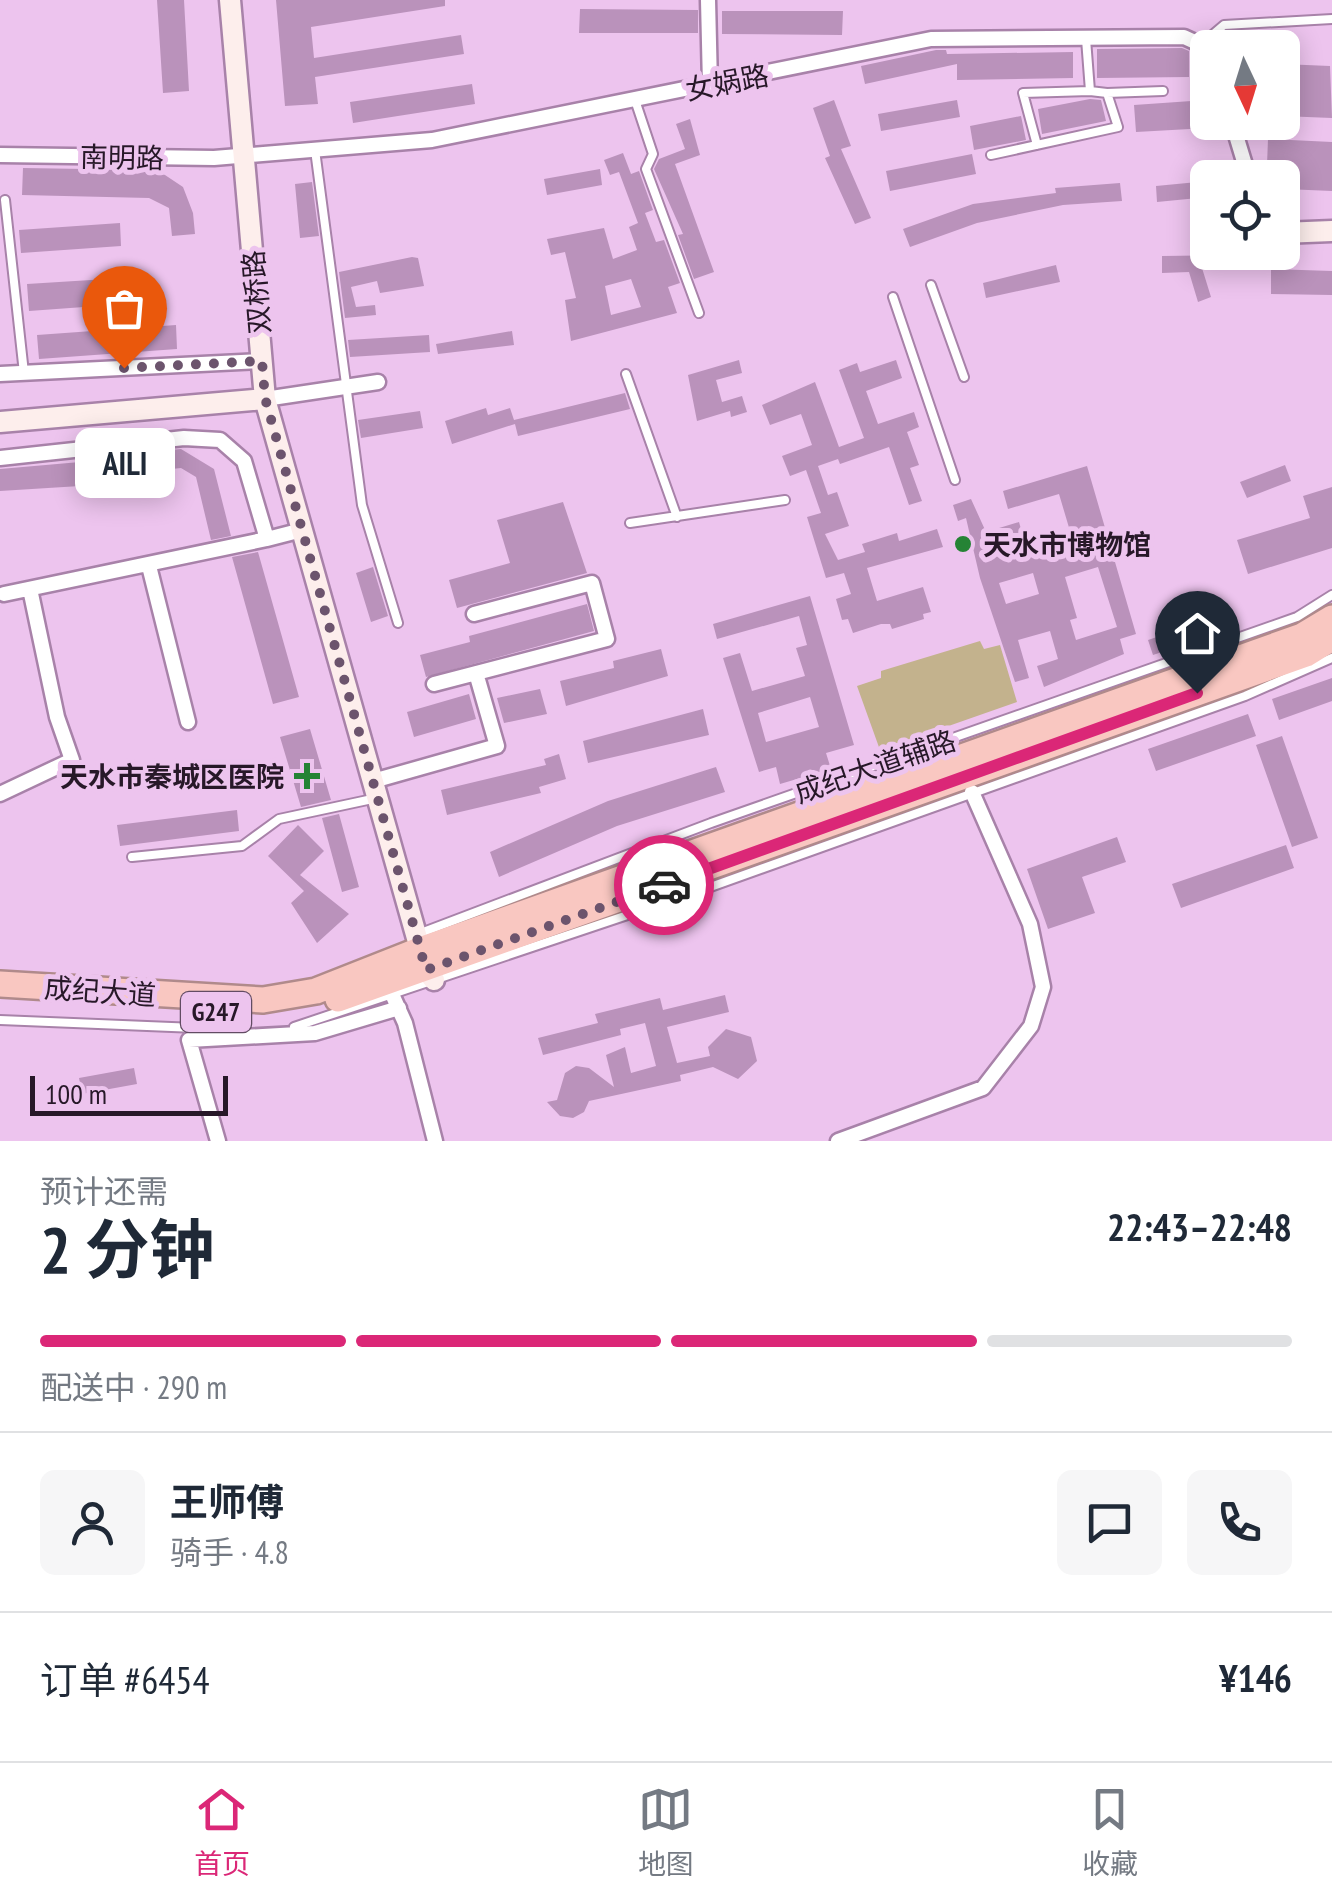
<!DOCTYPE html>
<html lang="zh">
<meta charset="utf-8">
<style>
body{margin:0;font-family:"PT Sans Narrow","Noto Sans SC",sans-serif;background:#f6f6f7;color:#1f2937;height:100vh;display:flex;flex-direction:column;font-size:38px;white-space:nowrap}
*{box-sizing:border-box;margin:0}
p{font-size:32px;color:#747a83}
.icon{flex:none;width:55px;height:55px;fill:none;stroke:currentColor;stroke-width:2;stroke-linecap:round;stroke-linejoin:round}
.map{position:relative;height:1141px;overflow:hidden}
.side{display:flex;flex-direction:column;background:#fff;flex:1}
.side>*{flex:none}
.needle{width:65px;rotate:176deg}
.fabs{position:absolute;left:1190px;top:30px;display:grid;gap:20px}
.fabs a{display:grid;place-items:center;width:110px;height:110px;border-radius:15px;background:#fff;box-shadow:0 5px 25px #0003;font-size:50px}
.scale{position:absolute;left:30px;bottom:25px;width:198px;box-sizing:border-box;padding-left:10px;border:5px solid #271828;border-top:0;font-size:28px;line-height:35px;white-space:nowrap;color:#271828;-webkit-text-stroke:8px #edc4ee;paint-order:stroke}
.pin{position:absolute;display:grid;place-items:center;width:85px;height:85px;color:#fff;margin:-102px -42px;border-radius:50% 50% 50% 0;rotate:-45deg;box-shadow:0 0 10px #0007}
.pin .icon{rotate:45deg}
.courier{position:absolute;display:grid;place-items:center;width:100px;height:100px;margin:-50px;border:8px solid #db2777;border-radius:50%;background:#fff;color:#222;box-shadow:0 2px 12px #0007}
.bubble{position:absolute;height:70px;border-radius:15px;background:#fff;box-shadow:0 5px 25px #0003;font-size:32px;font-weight:700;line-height:70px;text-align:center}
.overview em{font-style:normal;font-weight:700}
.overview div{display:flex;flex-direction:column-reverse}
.overview{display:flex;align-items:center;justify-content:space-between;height:170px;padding:0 40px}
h1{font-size:65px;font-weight:700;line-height:75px}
.bar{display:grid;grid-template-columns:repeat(4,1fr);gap:15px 10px;align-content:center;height:120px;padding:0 40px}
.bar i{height:12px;border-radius:8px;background:#e0e1e3}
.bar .selected{background:#db2777}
.bar p{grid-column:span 4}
.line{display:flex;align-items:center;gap:25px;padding:0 40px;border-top:2px solid #e0e1e3}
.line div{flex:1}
.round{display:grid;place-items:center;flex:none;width:105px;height:105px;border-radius:15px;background:#f6f6f7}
.tab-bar{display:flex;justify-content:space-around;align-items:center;height:140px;border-top:2px solid #e0e1e3;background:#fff;font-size:28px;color:#747a83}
.tab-bar a{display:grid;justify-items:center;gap:5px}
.tab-bar .selected{color:#db2777}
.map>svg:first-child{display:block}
</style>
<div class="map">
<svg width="1332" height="1141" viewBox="0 0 1332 1141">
<rect width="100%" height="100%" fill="#edc4ee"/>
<path fill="#c3b28d" d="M980 641 984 649 1000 645 1017 702 880 750 857 686 881 678V671Z"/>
<path fill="#ba92bb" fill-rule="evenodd" d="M157 0H184L189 91 163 93Z
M276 0H445V6L311 27 314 58 461 35 464 54 315 77 318 104 285 106Z
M580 9 698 10V33H579Z
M722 11H843L842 35 722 34Z
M1182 48 1189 51V77L1097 78V49Z
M936 50H946L947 54 1073 52V78L957 80V64L865 84 861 66Z
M1282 64 1330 66 1332 118 1282 116Z
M472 84 475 104 353 123 350 102Z
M1090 99 1101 100 1106 121 1042 134 1038 109Z
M834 100 851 146 841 149 871 218 855 224 825 158 830 156 813 108Z
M957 100 960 117 881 131 878 114Z
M1206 100 1208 128 1136 132 1134 105Z
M1021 116 1026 140 974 150 970 126Z
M690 119 700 155 675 164 714 272 694 279 678 235 683 234 654 169 659 159 685 149 676 124Z
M1268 139 1332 142V191L1285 189 1286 166 1267 165Z
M623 153 631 174 639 171 653 210 645 213 656 242 664 240 680 283 668 287 677 313 571 341 565 300 576 298 565 252 551 255 547 239 604 228 613 259 637 250 629 227 638 223 619 172 610 175 604 160ZM631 279 641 307 611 315 605 286Z
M972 154 976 174 890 191 886 171Z
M23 168 150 170 165 175 183 187 193 213 195 234 172 236 169 208 149 198 22 195Z
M600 169 602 185 547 195 544 179Z
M1208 181V225H1198V198L1157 202 1156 186Z
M312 182 319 236 300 238 295 184Z
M1120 183 1122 201 1063 205 977 223 910 247 903 229 973 204 1056 193 1055 188Z
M120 223 121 246 21 253 19 230Z
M1236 255V267L1202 268 1211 297 1198 302 1189 272 1162 273V256Z
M412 257 418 258 424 286 380 293 377 281 351 287 356 307 375 305 376 315 345 318 339 272Z
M1056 265 1060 282 986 298 983 283Z
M1271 269 1332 271V295L1271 294Z
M123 278 125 304 29 311 27 284Z
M176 325 177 349 39 359 37 335Z
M512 331 514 345 438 354 436 344Z
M429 335 430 352 350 357 348 340Z
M739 360 742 373 716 380 722 402 742 396 747 412 731 417 730 411 697 421 688 375Z
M896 360 902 378 866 391 878 424 914 412 919 427 907 432 919 465 910 468 922 501 909 505 889 447 840 464 838 459 818 466 828 495 837 492 849 526 825 534 838 560 865 552 862 544 897 533 899 541 937 529 943 547 867 568 877 601 923 587 931 612 923 614 924 619 892 629 890 624H881L853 633 848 619 842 620 836 599 851 594 844 573 826 578 807 517 821 513 806 470 790 476 782 456 812 445 801 414 770 425 762 405 815 382 839 447 864 438 839 370 857 363 860 372Z
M625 393 630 409 518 436 515 424 452 444 445 421 486 408 488 415 510 408 514 420Z
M420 411 423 428 361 438 358 420Z
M181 449 214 469 231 536 211 540 196 477 181 468 143 472 144 482 0 491V469L160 455 159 451Z
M1285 465 1291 481 1247 498 1240 482Z
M1087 466 1136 634 1120 639 1124 654 1044 687 1037 666 1058 659 1050 631 1018 640 1029 678 1015 682 980 578 966 518 958 521 953 505 971 499 986 532 1019 522 1028 554 1073 541 1059 494 1008 509 1003 491ZM1098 567 1117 627 1076 640 1070 620 1077 618 1065 577ZM1033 573 1039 594 1006 604 999 583Z
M1332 487V548L1248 574 1237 540 1310 518 1303 496Z
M563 502 587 573 457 608 449 580 510 563 497 520Z
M258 552 299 697 273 704 232 557Z
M373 567 388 616 371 622 356 573Z
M810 596 854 745 826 753 831 769 780 784 776 767 759 772 723 658 740 653 752 691 805 676 796 648 807 645 799 616 717 639 713 624ZM810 697 819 727 766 742 758 713Z
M587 604 594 631 426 677 420 655 470 642 469 636Z
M1225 614 1230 629 1153 655 1148 640Z
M661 649 668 676 566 706 560 681 614 668 613 661Z
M1332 678V701L1279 720 1272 699Z
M540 689 547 714 504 723 497 698Z
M469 694 476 719 414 737 407 712Z
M703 709 709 735 588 763 583 741Z
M1248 714 1256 736 1156 771 1148 749Z
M310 729 331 800 301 807 280 737Z
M1282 736 1318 838 1292 847 1256 745Z
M559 754 566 779 539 787 541 793 447 815 441 790 546 765 544 759Z
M716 767 725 792 617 826 499 877 490 852 608 801Z
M237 810 239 831 120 846 117 825Z
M339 814 359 887 342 892 322 818Z
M298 825 324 851 300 875 349 914 317 943 291 903 304 891 268 856Z
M1117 837 1126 862 1082 877 1095 913 1048 929 1027 869Z
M1286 845 1294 868 1181 908 1172 884Z
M725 995 729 1012 667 1027 677 1063 710 1056 708 1047 726 1029 751 1037 757 1061 738 1079 713 1067 680 1075 681 1081 589 1101 584 1112 573 1118 560 1116 547 1102 557 1100 565 1073 576 1066 589 1068 614 1087 606 1055 625 1047 631 1073 656 1066 645 1023 620 1029 621 1035 543 1055 538 1038 598 1023 595 1014 660 998 663 1010Z
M134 1068 137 1084 82 1094 79 1078Z"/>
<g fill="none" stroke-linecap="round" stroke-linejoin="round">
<defs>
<path id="lane" d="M1204 42 1224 25 1332 19
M1107 93 1163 91
M635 100 653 154 646 169 699 313
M1037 145 1023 93 1090 91
M315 150 362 505 398 623
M991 155 1118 127 1107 93 1090 91 1086 39
M5 200 24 373
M931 285 964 377
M893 297 955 480
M626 374 677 517
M630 523 785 500
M132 857 242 846 279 819 377 798
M418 934 711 823 1297 617 1332 595
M0 1020 245 1030
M294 1027 702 890 1245 696 1332 658"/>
<path id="street" d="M708 0 710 85
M1232 122 1249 178
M0 155 214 158 432 140 931 39 1184 37 1208 48
M0 374 262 361
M265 399 378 382
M0 458 184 438 220 440 244 461 267 539 302 530
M149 566 188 722
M4 594 267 539
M434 684 607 639 592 583 474 614
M373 781 497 746 476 673
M0 794 72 760 57 717 30 589
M387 983 405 1023 435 1141
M210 1012 220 1038
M218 1141 189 1040 315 1033 399 1008
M838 1141 983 1088 1031 1026 1043 987 1030 924 972 792"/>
<path id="secondary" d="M230 0 265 399 426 970 434 980
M1282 233 1332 231
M0 422 265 399"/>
<path id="highway" d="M0 984 263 1000 316 991 420 950 1302 636 1332 618
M338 999 1306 654 1332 638"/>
</defs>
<use href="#lane" stroke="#a882a9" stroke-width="12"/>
<use href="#street" stroke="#a882a9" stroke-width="19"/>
<use href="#secondary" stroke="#a882a9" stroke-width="25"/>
<use href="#highway" stroke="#b08a8b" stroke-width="30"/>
<use href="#lane" stroke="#fff" stroke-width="8"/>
<use href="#street" stroke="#fff" stroke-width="14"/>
<use href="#secondary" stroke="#fdeeec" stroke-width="20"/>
<use href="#highway" stroke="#f9c7c1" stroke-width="25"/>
</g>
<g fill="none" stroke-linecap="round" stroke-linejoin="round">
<path stroke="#6c546d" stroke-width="10" stroke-dasharray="0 18" d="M124 368 262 361 265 398 426 970 664 885"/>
<path stroke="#db2777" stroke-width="12" d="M664 885 1197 693"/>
</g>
<g fill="#258335" stroke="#edc4ee" stroke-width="4">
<circle cx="963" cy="544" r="10"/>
<path d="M302 761h10v10h10v10h-10v10h-10v-10h-10v-10h10z"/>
</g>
<g text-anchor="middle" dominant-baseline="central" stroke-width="10" stroke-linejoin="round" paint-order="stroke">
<rect fill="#edc4ee" stroke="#624c63" stroke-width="2.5" x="181" y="992" width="70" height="40" rx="8"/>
<g font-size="25" font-weight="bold" fill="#271828">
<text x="216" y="1012">G247</text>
</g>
<g font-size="28" fill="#271828" stroke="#edc4ee">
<text transform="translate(727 82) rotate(-11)">女娲路</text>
<text transform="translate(122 157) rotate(1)">南明路</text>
<text transform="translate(256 292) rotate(-95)">双桥路</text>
<text transform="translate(875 766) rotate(-19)">成纪大道辅路</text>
<text transform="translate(100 991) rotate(4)">成纪大道</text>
</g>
<g font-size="28" font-weight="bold" fill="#271828" stroke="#edc4ee" text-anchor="start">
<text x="983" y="544">天水市博物馆</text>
<text x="284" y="776" text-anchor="end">天水市秦城区医院</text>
</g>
</g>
</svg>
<div class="fabs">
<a><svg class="needle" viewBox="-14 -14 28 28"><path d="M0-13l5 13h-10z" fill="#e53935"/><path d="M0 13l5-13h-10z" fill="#747a83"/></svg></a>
<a><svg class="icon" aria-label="locate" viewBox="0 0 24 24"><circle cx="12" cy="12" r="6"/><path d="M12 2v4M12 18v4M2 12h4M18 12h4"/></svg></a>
</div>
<div class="scale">100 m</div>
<div class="pin" style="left:124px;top:368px;background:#ea580c"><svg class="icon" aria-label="bag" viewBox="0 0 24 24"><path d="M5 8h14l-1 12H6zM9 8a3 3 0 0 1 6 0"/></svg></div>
<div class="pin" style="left:1197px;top:693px;background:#1f2937"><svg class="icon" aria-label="home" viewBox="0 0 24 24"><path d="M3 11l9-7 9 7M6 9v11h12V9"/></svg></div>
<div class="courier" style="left:664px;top:885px"><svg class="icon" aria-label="car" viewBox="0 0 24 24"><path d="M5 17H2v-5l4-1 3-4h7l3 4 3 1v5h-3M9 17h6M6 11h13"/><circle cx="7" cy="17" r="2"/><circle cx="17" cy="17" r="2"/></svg></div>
<div class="bubble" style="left:75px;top:428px;width:100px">AILI</div>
</div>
<section class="side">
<div class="overview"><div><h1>2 分钟</h1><p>预计还需</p></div><em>22:43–22:48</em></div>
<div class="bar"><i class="selected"></i><i class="selected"></i><i class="selected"></i><i></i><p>配送中 · 290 m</p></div>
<div class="line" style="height:180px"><a class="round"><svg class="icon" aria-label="person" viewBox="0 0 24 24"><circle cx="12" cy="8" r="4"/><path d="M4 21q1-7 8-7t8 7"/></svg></a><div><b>王师傅</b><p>骑手 · 4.8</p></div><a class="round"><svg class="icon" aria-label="chat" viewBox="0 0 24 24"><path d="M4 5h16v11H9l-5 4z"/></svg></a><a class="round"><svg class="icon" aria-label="phone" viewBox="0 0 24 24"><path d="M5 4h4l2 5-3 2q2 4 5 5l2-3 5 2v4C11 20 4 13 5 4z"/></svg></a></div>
<div class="line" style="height:130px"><div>订单 #6454</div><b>¥146</b></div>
</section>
<nav class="tab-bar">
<a class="selected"><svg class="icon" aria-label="home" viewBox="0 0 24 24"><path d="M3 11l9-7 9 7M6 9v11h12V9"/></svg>首页</a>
<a><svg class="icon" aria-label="map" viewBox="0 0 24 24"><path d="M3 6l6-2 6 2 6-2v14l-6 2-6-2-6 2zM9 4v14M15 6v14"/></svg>地图</a>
<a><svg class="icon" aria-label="saved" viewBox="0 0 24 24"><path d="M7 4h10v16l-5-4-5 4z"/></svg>收藏</a>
</nav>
